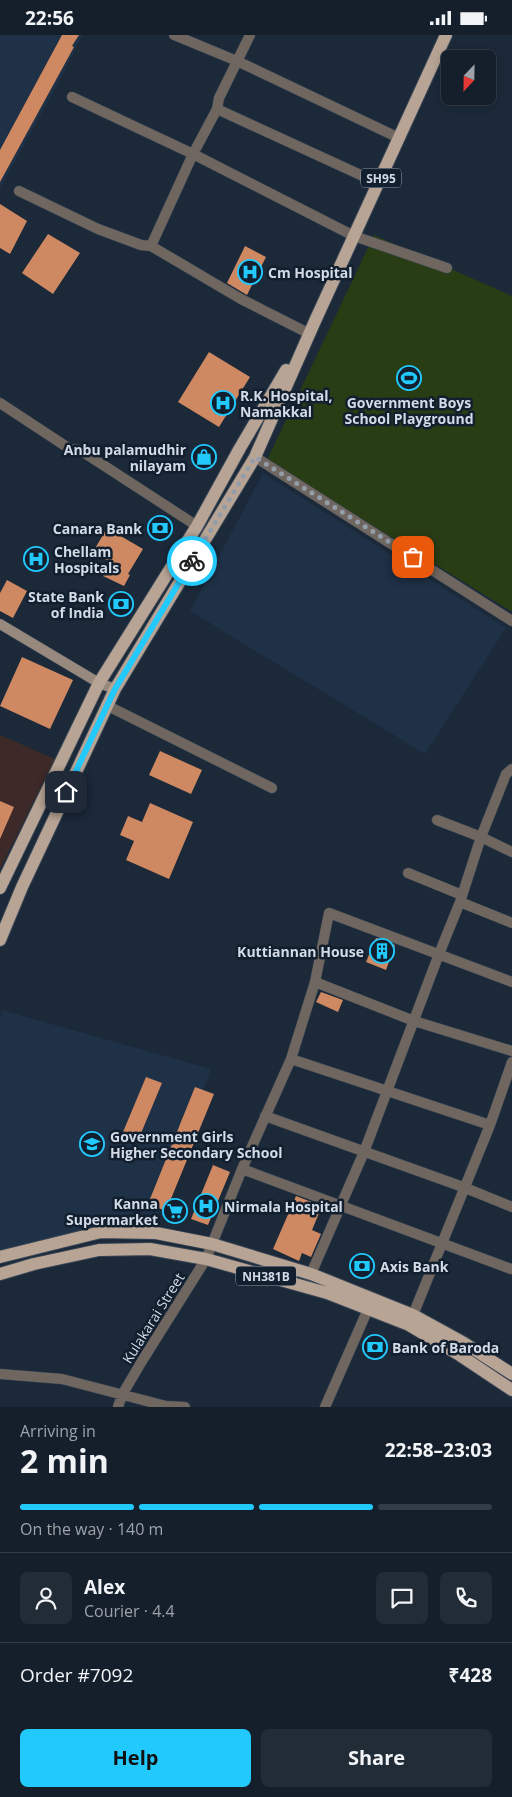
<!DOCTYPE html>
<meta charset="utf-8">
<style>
body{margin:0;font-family:"Open Sans",sans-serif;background:#212c37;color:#f1f3f6;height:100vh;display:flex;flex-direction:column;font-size:19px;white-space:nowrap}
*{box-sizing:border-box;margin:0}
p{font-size:16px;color:#9da2a9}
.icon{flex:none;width:28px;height:28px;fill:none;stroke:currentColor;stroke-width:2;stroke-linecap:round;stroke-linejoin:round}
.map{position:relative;height:1372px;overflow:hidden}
.details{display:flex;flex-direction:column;background:#141f2b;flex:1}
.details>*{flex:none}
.needle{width:32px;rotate:202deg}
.controls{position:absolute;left:441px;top:15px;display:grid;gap:10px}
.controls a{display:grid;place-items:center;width:55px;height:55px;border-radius:8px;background:#141f2b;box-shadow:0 2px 12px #0003,0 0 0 1px #333d47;font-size:25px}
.pin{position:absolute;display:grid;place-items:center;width:42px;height:42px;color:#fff;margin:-21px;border-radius:10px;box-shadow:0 2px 8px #0006}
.courier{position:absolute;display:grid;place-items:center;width:50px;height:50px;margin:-25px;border:4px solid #22c9fd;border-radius:50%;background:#fff;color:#222;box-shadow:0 1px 6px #0007}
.overview em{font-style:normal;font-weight:700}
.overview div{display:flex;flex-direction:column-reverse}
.overview{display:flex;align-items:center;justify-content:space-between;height:85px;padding:0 20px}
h1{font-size:32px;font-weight:700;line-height:38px}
.bar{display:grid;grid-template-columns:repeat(4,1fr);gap:8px 5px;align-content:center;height:60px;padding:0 20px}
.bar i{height:6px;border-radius:4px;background:#333d47}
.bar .current{background:#22c9fd}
.bar p{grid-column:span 4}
.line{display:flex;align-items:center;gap:12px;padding:0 20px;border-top:1px solid #333d47}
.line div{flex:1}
.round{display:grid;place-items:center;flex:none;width:52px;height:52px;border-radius:8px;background:#212c37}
.button{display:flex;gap:10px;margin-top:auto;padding:10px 20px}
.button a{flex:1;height:58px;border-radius:8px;background:#22c9fd;color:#111;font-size:20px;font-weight:700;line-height:58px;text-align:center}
.button a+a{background:#212c37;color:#f1f3f6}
.status{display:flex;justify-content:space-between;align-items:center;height:35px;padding:0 25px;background:#141f2b;direction:ltr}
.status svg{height:14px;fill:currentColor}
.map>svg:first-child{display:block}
</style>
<div class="status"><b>22:56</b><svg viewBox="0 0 49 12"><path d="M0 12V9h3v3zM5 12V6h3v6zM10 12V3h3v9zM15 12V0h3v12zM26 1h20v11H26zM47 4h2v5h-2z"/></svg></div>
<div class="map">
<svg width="512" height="1372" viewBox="0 0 512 1372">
<rect width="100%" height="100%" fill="#1b2939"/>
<path fill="#1f3147" d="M0 0H82L66 34 0 153Z
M263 438 506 593 425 719 190 576Z
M2 975 211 1034 157 1183 80 1196 23 1216 0 1218V985Z"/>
<path fill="#3d2928" d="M0 700 55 724 0 834Z"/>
<path fill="#293d15" d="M374 200 512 261V577L267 425Z"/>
<path fill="#ce8862" d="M62 0H79L72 11 74 12 0 147V115Z
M0 169 27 186 10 219 0 213Z
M48 199 80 218 53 259 22 238Z
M245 211 266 222 247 260 227 248Z
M209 317 250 342 219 392 178 367Z
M107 493 143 514 128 539 130 540 124 551 103 541 110 527 93 517Z
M7 545 27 556 13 583 0 576V558Z
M22 622 73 645 50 694 0 671Z
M160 716 202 735 191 759 149 740Z
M0 766 14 772 0 804Z
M150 768 193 787 169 844 126 825 134 806 120 800 128 781 142 787Z
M376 903 395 910 386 935 366 927Z
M321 957 343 965 338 977 316 967Z
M146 1042 162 1048 139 1103 123 1097Z
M195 1052 214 1059 166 1176 148 1169Z
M213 1130 230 1137 208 1190 191 1184Z
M296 1161 322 1171 312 1195 321 1199 311 1222 302 1218 299 1226 273 1214Z"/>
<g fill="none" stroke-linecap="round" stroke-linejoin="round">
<defs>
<path id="street" d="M174 0 237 26 399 103
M72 62 193 119 354 201 447 233
M217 74 378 148
M19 156 98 194 141 210 151 211 241 264 308 298
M151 211 193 119 217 74 219 63 250 0
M0 368 70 414 80 415 197 491
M255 422 512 586
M106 670 272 753
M437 785 481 802 512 817
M408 838 462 860
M460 867 512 888
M315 947 414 986 512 1016
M291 1024 490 1090
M265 1081 463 1152 512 1172
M242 1134 511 1234
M311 1239 364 1117 439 919 460 867 481 802 506 739 512 734
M413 1280 490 1090 512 1027
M0 1339 62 1344 166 1371 185 1372
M118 1372 122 1360 142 1326 206 1224 242 1134 291 1024 315 947 329 878 512 947
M325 1372 368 1274"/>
<path id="secondary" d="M0 589 99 648 115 654"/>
<path id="primary" d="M0 853 99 648 197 491 240 413 286 335
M0 905 22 852 115 654 255 422 315 286 446 0
M0 1222 101 1197 156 1198 212 1209 311 1239 413 1280 464 1308 512 1339
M0 1239 34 1229 99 1215 150 1214 206 1224 327 1258 409 1290 458 1319 512 1355"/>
</defs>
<use href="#street" stroke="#384555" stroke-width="11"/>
<use href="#secondary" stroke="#384555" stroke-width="11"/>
<use href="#primary" stroke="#384555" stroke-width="14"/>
<use href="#street" stroke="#6f665f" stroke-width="10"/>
<use href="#secondary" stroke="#97897e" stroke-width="10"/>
<use href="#primary" stroke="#b7a495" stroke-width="12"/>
</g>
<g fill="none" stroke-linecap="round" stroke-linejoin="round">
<path stroke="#929da9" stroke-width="5" stroke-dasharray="0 9" d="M192 526 255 422 413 522"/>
<path stroke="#22c9fd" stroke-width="6" d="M66 757 115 654 192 526"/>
</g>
<defs>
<symbol id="hospital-ring" viewBox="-11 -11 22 22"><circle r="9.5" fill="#121f2f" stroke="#22c9fd" stroke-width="1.5"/><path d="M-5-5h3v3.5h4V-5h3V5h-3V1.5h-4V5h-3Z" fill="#22c9fd"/></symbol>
<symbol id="stadium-ring" viewBox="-11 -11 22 22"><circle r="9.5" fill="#121f2f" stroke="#22c9fd" stroke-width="1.5"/><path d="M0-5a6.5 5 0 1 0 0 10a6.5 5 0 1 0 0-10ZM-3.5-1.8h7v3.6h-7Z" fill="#22c9fd"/></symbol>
<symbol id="shop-ring" viewBox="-11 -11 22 22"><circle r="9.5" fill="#121f2f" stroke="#22c9fd" stroke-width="1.5"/><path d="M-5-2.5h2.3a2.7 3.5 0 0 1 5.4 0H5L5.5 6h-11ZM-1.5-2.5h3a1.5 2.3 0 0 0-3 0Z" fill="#22c9fd"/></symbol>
<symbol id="bank-ring" viewBox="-11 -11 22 22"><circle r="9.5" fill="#121f2f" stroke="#22c9fd" stroke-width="1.5"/><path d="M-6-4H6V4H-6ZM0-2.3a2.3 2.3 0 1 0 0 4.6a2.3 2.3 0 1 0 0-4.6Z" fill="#22c9fd"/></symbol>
<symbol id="building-ring" viewBox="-11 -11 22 22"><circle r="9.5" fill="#121f2f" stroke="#22c9fd" stroke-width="1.5"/><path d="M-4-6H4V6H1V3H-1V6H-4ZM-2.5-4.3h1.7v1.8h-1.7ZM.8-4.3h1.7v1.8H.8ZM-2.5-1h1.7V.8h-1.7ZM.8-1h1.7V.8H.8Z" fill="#22c9fd"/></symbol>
<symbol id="school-ring" viewBox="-11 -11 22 22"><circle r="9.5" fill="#121f2f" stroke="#22c9fd" stroke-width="1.5"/><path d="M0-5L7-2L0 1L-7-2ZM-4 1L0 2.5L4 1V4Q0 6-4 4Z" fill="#22c9fd"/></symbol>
<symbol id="supermarket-ring" viewBox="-11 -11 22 22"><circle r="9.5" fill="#121f2f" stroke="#22c9fd" stroke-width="1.5"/><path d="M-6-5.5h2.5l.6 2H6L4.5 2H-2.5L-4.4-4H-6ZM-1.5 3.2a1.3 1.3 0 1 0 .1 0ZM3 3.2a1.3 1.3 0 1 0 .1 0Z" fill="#22c9fd"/></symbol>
</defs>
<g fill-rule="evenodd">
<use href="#hospital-ring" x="236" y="223" width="28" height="28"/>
<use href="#stadium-ring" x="395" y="329" width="28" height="28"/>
<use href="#hospital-ring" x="209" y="354" width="28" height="28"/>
<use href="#shop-ring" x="190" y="408" width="28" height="28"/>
<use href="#bank-ring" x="146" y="479" width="28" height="28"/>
<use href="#hospital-ring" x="22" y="510" width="28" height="28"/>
<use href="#bank-ring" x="107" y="555" width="28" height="28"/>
<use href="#building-ring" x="368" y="902" width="28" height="28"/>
<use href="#school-ring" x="78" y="1095" width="28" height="28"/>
<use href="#hospital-ring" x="192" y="1157" width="28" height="28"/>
<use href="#supermarket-ring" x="161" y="1162" width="28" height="28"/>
<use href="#bank-ring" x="348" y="1217" width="28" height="28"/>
<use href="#bank-ring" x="361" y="1298" width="28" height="28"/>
</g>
<g text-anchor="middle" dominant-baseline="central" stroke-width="5" stroke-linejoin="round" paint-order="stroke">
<g fill="#121f2f" stroke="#98a3af" stroke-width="1">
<rect x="361" y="133.5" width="40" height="19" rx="4"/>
<rect x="236" y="1231.5" width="60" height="19" rx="4"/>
</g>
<g font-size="12" font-weight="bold" fill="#d2dbe6">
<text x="381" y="143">SH95</text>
<text x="266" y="1241">NH381B</text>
</g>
<g font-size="14" font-weight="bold" fill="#d2dbe6" stroke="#121f2f" text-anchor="start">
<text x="268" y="237">Cm Hospital</text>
<text x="240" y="360">R.K. Hospital,<tspan x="240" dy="16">Namakkal</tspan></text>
<text x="409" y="367" text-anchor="middle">Government Boys<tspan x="409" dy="16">School Playground</tspan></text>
<text x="186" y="414" text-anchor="end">Anbu palamudhir<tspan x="186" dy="16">nilayam</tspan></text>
<text x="142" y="493" text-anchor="end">Canara Bank</text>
<text x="54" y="516">Chellam<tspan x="54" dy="16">Hospitals</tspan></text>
<text x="104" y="561" text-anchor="end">State Bank<tspan x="104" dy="16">of India</tspan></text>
<text x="364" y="916" text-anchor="end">Kuttiannan House</text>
<text x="110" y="1101">Government Girls<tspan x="110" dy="16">Higher Secondary School</tspan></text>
<text x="158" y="1168" text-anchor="end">Kanna<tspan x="158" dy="16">Supermarket</tspan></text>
<text x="224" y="1171">Nirmala Hospital</text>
<text x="380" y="1231">Axis Bank</text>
<text x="392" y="1312">Bank of Baroda</text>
</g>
<g font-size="14" fill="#d2dbe6" stroke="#121f2f">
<text transform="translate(153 1283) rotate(-58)">Kulakarai Street</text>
</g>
</g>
</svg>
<div class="controls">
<a><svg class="needle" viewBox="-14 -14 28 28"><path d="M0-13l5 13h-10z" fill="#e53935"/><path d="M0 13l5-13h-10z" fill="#9da2a9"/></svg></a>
</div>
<div class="pin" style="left:413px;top:522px;background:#ea580c"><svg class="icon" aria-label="bag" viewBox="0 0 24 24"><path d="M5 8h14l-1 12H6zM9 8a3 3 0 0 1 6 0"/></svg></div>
<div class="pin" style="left:66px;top:757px;background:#1f2937"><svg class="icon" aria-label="home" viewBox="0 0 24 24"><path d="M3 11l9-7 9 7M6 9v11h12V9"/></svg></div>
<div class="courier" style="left:192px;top:526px"><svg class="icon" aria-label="bike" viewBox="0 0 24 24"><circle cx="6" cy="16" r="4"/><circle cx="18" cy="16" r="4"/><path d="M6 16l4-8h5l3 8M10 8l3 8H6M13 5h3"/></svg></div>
</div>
<section class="details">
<div class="overview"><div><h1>2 min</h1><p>Arriving in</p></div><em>22:58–23:03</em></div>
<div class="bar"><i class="current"></i><i class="current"></i><i class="current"></i><i></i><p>On the way · 140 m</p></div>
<div class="line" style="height:90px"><a class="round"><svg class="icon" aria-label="person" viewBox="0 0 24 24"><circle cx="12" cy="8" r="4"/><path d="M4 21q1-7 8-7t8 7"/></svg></a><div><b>Alex</b><p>Courier · 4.4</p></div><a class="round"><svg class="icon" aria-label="chat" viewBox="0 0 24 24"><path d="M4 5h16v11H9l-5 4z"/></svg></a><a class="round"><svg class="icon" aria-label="phone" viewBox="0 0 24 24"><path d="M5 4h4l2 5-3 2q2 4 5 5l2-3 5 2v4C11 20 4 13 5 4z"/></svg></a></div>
<div class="line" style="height:65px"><div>Order #7092</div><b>₹428</b></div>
<div class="button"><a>Help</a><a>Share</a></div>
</section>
